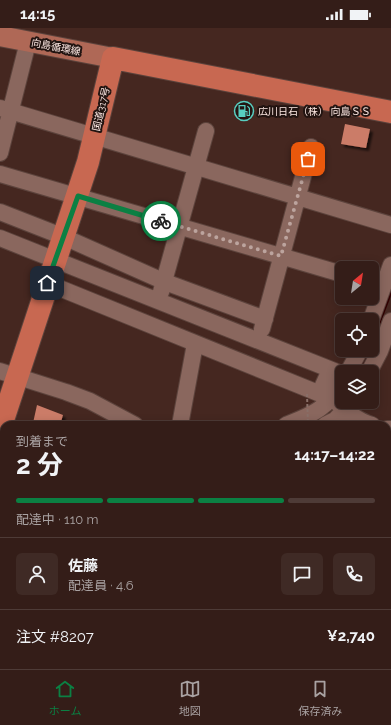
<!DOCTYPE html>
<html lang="ja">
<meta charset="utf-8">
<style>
body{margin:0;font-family:Raleway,"Noto Sans JP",sans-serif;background:#3f2a25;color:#f1f3f6;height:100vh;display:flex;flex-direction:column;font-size:15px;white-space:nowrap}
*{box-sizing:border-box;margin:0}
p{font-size:13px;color:#a9a2a2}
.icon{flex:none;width:22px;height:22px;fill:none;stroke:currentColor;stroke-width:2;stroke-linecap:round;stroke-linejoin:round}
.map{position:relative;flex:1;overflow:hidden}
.panel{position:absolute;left:0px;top:393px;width:391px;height:248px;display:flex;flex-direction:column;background:#341d18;border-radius:12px 12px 0 0;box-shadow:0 2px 10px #0003,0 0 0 1px #4e3b37}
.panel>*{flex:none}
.needle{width:26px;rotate:30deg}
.fabs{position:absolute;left:335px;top:233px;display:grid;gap:8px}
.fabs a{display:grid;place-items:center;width:44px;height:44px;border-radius:6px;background:#341d18;box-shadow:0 2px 10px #0003,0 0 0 1px #4e3b37;font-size:20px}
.pin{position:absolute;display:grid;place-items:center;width:34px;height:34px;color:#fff;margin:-17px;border-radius:8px;box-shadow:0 2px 6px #0006}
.courier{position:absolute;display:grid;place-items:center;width:40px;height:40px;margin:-20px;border:3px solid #0b8043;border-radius:50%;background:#fff;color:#222;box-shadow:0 1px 5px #0007}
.summary em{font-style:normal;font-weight:700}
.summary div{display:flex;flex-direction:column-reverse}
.summary{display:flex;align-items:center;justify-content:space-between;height:68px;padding:0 16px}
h1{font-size:26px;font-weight:700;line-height:30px}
.bar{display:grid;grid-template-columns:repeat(4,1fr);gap:6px 4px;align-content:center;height:48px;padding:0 16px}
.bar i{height:5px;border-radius:3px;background:#4e3b37}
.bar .current{background:#0b8043}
.bar p{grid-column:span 4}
.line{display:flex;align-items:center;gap:10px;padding:0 16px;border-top:1px solid #4e3b37}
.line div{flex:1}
.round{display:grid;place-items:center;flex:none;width:42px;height:42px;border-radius:6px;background:#3f2a25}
.status{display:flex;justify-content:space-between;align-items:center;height:28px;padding:0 20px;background:#341d18;direction:ltr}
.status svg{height:11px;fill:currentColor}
.dock{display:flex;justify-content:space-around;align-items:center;height:56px;border-top:1px solid #4e3b37;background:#341d18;font-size:11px;color:#a9a2a2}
.dock a{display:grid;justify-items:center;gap:2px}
.dock .current{color:#0b8043}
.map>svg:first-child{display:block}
</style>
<div class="status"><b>14:15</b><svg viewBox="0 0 49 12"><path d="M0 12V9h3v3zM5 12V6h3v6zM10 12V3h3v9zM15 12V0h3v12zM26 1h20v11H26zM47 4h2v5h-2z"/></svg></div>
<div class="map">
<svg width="391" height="641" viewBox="0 0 391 641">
<defs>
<filter id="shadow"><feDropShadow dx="3" dy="3" stdDeviation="1" flood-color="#0009"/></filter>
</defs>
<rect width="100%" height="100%" fill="#452720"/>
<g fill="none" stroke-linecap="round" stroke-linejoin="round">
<path stroke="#300000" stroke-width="3.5" d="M372 313 391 263
M360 343 368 322"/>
</g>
<path fill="#cb7c68" filter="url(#shadow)" d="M345 96 370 101 366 120 341 116Z
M37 377 63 387 60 397H40L33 395Z"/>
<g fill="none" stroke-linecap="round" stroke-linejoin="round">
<defs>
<path id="minor" d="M0 80 391 197
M0 125 28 14
M0 146 342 246
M0 184 64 209 165 254 265 291
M0 210 342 346
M47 255 318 365 320 364 330 342
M161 264 206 103
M371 292 391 237
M262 301 311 119
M0 343 66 364 90 373 135 397
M348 344 360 322
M369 344 380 323 391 293
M332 370C345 382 356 392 372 397
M180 397 195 316
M286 397C313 386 327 381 342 354
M325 397 335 392 352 374
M387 401H391
M0 451 4 449
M387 559 391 556
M106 641V637
M298 641 301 637"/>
<path id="major" d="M0 8 113 30"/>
<path id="highway" d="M0 401 88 134 113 30 391 84"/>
</defs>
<use href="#minor" stroke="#5c433c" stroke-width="18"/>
<use href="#major" stroke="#5c433c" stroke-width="22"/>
<use href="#highway" stroke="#5c433c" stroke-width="24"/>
<use href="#minor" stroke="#8a675e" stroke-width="16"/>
<use href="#major" stroke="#af6856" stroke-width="20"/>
<use href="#highway" stroke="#c86851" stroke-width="22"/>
<path stroke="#896f68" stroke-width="2" stroke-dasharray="3 2" stroke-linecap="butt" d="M307 366 308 397"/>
</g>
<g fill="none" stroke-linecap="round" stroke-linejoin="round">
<path stroke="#bca49e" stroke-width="4" stroke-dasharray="0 7.2" d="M161 193 281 228 308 131"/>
<path stroke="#0b8043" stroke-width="5" d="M47 255 78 168 161 193"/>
</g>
<defs>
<symbol id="fuel-ring" viewBox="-11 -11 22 22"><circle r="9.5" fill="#221411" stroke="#58cec0" stroke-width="1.5"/><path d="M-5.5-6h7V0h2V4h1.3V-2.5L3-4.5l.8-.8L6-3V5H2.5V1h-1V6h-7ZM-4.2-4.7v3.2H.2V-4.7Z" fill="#58cec0"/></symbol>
</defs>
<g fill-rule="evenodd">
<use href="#fuel-ring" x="233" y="72" width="22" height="22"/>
</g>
<g text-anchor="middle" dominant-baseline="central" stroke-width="4" stroke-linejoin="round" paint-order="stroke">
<g font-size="10" fill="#fce7e2" stroke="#221411">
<text transform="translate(56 19) rotate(11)">向島循環線</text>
<text transform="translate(101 81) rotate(-77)">国道317号</text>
</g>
<g font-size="10" fill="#fce7e2" stroke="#221411" text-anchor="start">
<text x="258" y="83">広川日石（株） 向島ＳＳ</text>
</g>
</g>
</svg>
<div class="fabs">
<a><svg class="needle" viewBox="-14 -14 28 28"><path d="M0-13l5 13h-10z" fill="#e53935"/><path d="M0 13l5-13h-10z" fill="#a9a2a2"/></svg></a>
<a><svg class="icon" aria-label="locate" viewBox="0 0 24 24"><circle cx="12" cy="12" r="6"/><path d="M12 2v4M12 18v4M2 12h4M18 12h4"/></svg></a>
<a><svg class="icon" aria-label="layers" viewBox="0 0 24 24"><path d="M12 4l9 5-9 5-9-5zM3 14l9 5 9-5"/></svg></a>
</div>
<div class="pin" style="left:308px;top:131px;background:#ea580c"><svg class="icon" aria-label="bag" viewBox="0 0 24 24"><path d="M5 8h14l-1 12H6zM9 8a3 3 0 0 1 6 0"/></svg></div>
<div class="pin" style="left:47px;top:255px;background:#1f2937"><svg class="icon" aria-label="home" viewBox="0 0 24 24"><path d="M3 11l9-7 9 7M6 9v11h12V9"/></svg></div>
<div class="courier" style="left:161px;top:193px"><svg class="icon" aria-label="bike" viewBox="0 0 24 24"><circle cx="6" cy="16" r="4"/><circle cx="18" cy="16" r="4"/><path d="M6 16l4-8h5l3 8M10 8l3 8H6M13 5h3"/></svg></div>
<section class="panel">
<div class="summary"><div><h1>2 分</h1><p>到着まで</p></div><em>14:17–14:22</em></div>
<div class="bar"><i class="current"></i><i class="current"></i><i class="current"></i><i></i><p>配達中 · 110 m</p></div>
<div class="line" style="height:72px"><a class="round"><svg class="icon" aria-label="person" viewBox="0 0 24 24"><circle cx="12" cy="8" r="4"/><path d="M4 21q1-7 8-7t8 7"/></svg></a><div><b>佐藤</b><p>配達員 · 4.6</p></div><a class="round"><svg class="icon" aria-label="chat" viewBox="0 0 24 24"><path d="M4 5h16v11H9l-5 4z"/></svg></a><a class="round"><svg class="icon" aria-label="phone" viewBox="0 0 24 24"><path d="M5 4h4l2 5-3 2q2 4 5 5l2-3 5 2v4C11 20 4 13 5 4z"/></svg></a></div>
<div class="line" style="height:52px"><div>注文 #8207</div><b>¥2,740</b></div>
</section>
</div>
<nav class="dock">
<a class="current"><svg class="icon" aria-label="home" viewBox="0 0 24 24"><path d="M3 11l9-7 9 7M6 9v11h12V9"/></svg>ホーム</a>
<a><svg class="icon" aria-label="map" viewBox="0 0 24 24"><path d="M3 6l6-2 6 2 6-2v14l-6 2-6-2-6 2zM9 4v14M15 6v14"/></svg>地図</a>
<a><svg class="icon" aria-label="saved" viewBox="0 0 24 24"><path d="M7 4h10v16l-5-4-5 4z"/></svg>保存済み</a>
</nav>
